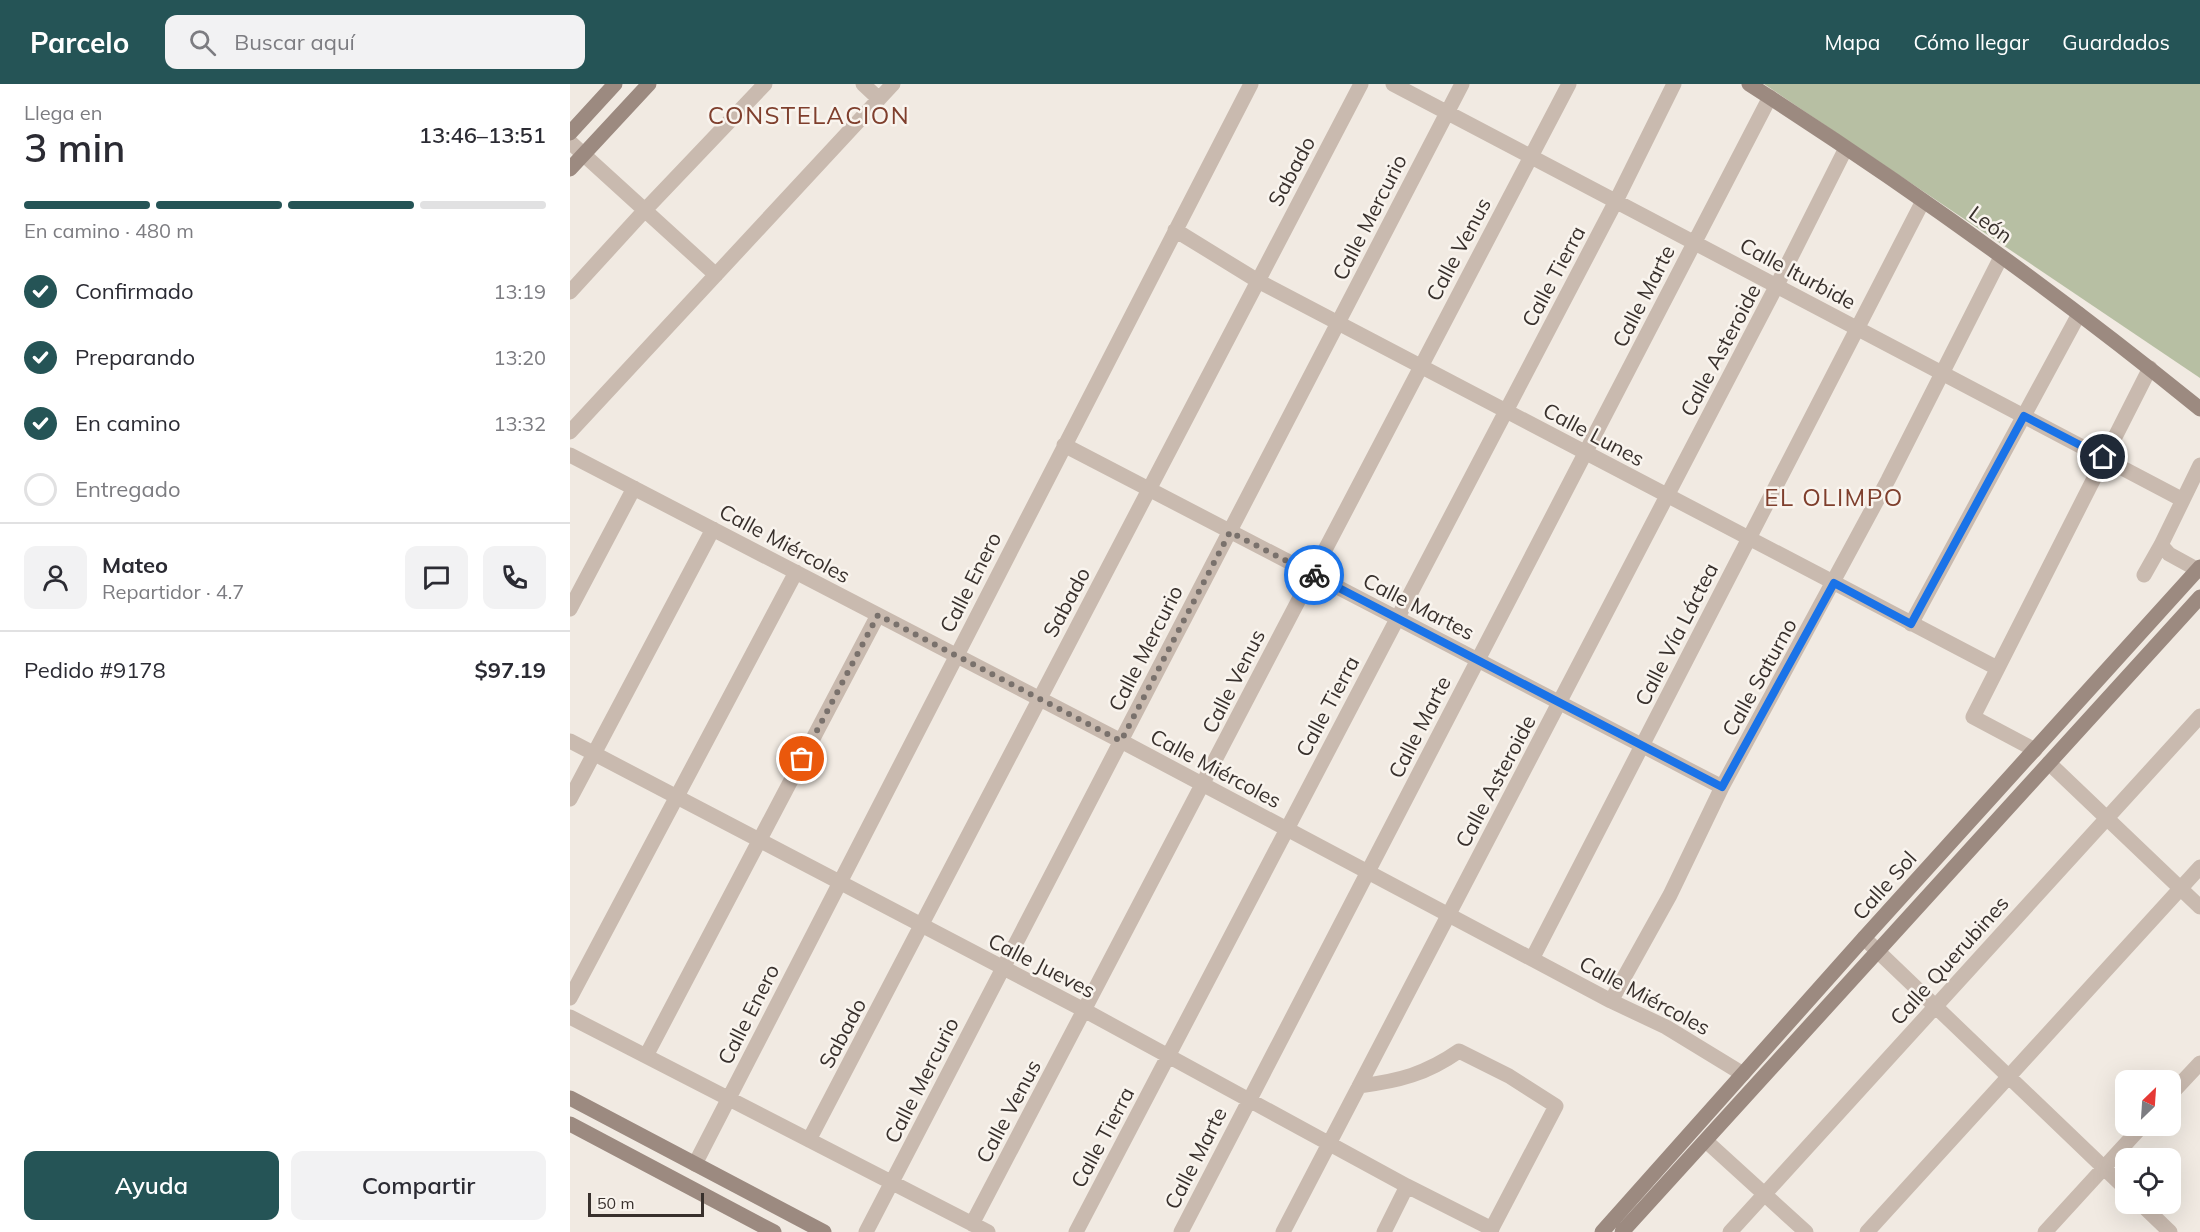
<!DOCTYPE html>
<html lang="es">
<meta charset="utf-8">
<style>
body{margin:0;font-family:Mulish,sans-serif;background:#f2f2f3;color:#2b2b33;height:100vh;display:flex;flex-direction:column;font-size:22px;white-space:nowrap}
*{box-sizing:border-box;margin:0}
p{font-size:20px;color:#7c7c81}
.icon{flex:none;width:33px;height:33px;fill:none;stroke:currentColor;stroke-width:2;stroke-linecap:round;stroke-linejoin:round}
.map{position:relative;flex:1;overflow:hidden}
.panel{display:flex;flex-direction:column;background:#fff;width:570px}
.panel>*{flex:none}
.needle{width:39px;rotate:25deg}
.controls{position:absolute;left:1545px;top:986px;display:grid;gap:12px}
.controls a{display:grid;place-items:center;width:66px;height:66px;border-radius:12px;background:#fff;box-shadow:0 6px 24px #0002;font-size:30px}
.scale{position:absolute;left:18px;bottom:15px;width:116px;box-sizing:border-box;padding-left:6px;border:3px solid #38302c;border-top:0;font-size:16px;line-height:21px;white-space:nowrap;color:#38302c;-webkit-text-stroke:4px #f9f4ee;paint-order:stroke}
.pin{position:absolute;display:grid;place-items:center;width:51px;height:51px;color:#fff;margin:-26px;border:3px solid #fff;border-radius:50%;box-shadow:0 2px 6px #0007}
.courier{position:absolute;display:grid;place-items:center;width:60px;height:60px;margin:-30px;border:4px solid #1a73e8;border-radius:50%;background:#fff;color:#222;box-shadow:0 2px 8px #0007}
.summary em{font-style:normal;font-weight:600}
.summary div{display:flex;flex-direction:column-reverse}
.summary{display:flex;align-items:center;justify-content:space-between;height:102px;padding:0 24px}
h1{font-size:39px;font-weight:600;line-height:45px}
.bar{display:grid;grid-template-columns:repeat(4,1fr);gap:9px 6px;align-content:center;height:72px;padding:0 24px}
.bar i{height:8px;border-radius:4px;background:#e1e1e2}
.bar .current{background:#255456}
.bar p{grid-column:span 4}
.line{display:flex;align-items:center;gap:15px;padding:0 24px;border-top:2px solid #e1e1e2}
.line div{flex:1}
.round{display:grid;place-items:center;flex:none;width:63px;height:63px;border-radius:12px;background:#f2f2f3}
ol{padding:0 24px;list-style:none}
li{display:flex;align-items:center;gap:18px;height:66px}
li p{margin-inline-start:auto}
li .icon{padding:6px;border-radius:50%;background:#255456;color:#fff;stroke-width:4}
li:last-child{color:#7c7c81}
li i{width:33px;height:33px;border:3px solid #e1e1e2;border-radius:50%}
.button{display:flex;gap:12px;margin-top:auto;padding:12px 24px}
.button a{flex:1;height:69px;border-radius:12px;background:#255456;color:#fff;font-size:24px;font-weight:600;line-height:69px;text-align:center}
.button a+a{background:#f2f2f3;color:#2b2b33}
header{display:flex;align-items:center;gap:36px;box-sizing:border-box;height:84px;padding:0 30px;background:#255456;color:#fff}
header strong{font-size:28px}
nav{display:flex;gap:33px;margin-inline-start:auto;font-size:21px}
.search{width:420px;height:54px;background:#f2f2f3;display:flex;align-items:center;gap:15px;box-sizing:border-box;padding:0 21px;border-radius:12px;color:#7c7c81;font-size:22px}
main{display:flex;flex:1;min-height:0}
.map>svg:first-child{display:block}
</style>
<header>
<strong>Parcelo</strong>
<div class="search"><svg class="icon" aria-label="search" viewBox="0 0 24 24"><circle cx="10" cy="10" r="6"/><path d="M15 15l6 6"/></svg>Buscar aquí</div>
<nav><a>Mapa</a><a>Cómo llegar</a><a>Guardados</a></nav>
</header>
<main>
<section class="panel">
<div class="summary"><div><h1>3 min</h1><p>Llega en</p></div><em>13:46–13:51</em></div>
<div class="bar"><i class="current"></i><i class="current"></i><i class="current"></i><i></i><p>En camino · 480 m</p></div>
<ol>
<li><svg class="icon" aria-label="check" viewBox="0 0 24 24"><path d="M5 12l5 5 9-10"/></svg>Confirmado<p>13:19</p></li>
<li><svg class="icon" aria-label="check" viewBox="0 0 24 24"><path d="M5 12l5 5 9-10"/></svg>Preparando<p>13:20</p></li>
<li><svg class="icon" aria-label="check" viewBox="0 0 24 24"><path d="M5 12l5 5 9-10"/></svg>En camino<p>13:32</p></li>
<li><i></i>Entregado</li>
</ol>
<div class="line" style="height:108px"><a class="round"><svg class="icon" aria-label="person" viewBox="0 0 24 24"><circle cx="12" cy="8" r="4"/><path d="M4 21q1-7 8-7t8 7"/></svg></a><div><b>Mateo</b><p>Repartidor · 4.7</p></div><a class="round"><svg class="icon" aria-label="chat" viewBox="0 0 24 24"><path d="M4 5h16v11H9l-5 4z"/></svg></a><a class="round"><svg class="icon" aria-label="phone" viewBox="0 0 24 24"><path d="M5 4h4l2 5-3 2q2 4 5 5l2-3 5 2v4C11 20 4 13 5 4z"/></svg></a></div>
<div class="line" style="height:78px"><div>Pedido #9178</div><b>$97.19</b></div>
<div class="button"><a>Ayuda</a><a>Compartir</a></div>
</section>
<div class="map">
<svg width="1630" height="1148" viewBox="0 0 1630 1148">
<rect width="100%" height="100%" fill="#f1eae2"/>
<path fill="#b7bfa3" d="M1194 0H1630V294Z"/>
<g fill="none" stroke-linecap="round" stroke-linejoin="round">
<path stroke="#c9baaf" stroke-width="15" d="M293 0 309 15
M823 0 1613 416
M0 58 146 191
M605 146 688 197 1427 584
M0 208 75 126 195 0
M0 348 323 0
M494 361 1152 703
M0 371 551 657 1041 917 1096 943 1173 990
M1591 461 1599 470 1630 487
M1574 491 1591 461 1630 381
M0 525 64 404
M1341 540 1509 230
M0 657 514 926 837 1102 922 1145
M1465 666 1403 633 1580 284
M1479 679 1630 823
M0 715 143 445
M1294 854 1556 1105
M962 875 1353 117
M0 914 226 488
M1041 917 1100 811 1152 703 1318 396 1431 173
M0 933 418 1148
M76 972 308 531
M789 1002C829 997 856 990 889 967L939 992 986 1022 920 1148
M1600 1011 1630 979
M239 1056 791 0
M1136 1057 1236 1148
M125 1080 681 0
M1570 1119 1600 1148
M402 1140 999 0
M296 1148 892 0
M506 1148 1046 117 1104 0
M611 1148 1200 13
M713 1148 1207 201 1276 64
M814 1148 837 1102
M1160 1148 1630 632
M1297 1148 1630 783
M1475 1148 1573 1041"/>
<path stroke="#9c8a80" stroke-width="15" d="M1179 0C1335 100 1486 208 1630 325
M0 49 45 0
M0 85 79 0
M0 1014 254 1148
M0 1040 204 1148
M1032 1148 1294 854 1630 483
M1052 1148 1630 513"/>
</g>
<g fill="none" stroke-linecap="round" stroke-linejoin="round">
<path stroke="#79716c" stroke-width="6" stroke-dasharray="0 10.8" d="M232 675 308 531 551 657 660 448 744 491"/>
<path stroke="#1a73e8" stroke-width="8" d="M744 491 1152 703 1264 499 1341 540 1454 332 1533 373"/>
</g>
<g text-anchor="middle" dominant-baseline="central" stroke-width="5" stroke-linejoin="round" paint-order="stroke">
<g font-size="21" fill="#38302c" stroke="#f9f4ee">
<text transform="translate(721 87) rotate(-62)">Sabado</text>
<text transform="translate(799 133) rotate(-63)">Calle Mercurio</text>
<text transform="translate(1421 140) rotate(36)">León</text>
<text transform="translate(888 165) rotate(-62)">Calle Venus</text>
<text transform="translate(1228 189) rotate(28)">Calle Iturbide</text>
<text transform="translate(983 192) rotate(-62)">Calle Tierra</text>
<text transform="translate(1073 212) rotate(-63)">Calle Marte</text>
<text transform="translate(1150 266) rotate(-62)">Calle Asteroide</text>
<text transform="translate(1024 350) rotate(28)">Calle Lunes</text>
<text transform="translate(215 459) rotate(28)">Calle Miércoles</text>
<text transform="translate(400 498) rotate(-63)">Calle Enero</text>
<text transform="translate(496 518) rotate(-62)">Sabado</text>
<text transform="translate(849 522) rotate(27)">Calle Martes</text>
<text transform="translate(1106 550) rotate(-63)">Calle Vía Láctea</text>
<text transform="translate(575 564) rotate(-63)">Calle Mercurio</text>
<text transform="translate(1189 593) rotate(-61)">Calle Saturno</text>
<text transform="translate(663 597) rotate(-63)">Calle Venus</text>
<text transform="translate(757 622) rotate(-62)">Calle Tierra</text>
<text transform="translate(849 643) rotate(-63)">Calle Marte</text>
<text transform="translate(646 684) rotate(28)">Calle Miércoles</text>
<text transform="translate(925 697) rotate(-62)">Calle Asteroide</text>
<text transform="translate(1314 801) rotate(-48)">Calle Sol</text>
<text transform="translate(1379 876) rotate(-48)">Calle Querubines</text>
<text transform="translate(472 881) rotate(27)">Calle Jueves</text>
<text transform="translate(1075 911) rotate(28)">Calle Miércoles</text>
<text transform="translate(178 930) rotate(-63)">Calle Enero</text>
<text transform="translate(272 949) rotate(-62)">Sabado</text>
<text transform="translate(351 996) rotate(-63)">Calle Mercurio</text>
<text transform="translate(438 1027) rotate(-62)">Calle Venus</text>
<text transform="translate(532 1053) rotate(-62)">Calle Tierra</text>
<text transform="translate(625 1074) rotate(-63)">Calle Marte</text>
</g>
<g font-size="24" letter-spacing="1.5" fill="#7f3f2d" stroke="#f9f4ee">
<text x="239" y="31">CONSTELACION</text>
<text x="1264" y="413">EL OLIMPO</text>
</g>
</g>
</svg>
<div class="controls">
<a><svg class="needle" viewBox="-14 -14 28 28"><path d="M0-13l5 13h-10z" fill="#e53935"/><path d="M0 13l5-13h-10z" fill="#7c7c81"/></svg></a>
<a><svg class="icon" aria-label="locate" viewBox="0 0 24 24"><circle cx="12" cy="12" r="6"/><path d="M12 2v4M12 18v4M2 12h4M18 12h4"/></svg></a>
</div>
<div class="scale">50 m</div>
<div class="pin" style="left:232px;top:675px;background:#ea580c"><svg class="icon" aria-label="bag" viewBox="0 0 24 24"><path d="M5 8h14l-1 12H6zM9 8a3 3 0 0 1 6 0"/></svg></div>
<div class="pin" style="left:1533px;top:373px;background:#1f2937"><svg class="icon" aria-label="home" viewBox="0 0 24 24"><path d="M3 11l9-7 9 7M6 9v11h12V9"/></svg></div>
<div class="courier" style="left:744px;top:491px"><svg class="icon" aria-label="bike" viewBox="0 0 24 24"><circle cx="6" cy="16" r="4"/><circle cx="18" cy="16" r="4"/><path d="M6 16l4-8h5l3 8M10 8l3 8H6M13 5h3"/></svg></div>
</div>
</main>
